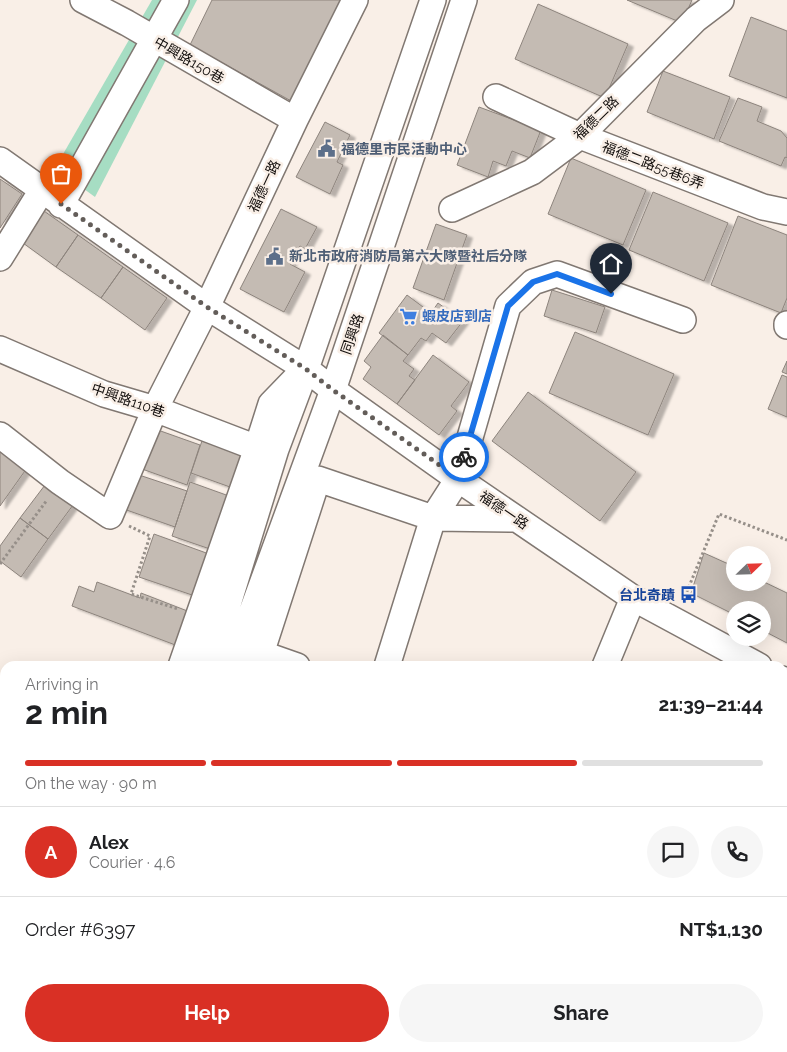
<!DOCTYPE html>
<meta charset="utf-8">
<style>
body{margin:0;font-family:Raleway,"Noto Sans TC",sans-serif;background:#f6f6f6;color:#202124;height:100vh;display:flex;flex-direction:column;font-size:19px;white-space:nowrap}
*{box-sizing:border-box;margin:0}
p{font-size:16px;color:#757577}
.icon{flex:none;width:28px;height:28px;fill:none;stroke:currentColor;stroke-width:2;stroke-linecap:round;stroke-linejoin:round}
.map{position:relative;flex:1;overflow:hidden}
.details{position:absolute;left:0px;top:661px;width:788px;height:391px;display:flex;flex-direction:column;background:#fff;border-radius:15px 15px 0 0;box-shadow:0 5px 20px #0002}
.details>*{flex:none}
.needle{width:32px;rotate:67deg}
.buttons{position:absolute;left:726px;top:546px;display:grid;gap:10px}
.buttons a{display:grid;place-items:center;width:45px;height:45px;border-radius:50%;background:#fff;box-shadow:0 5px 20px #0002;font-size:25px}
.pin{position:absolute;display:grid;place-items:center;width:42px;height:42px;color:#fff;margin:-51px -21px;border-radius:50% 50% 50% 0;rotate:-45deg;box-shadow:0 0 5px #0007}
.pin .icon{rotate:45deg}
.courier{position:absolute;display:grid;place-items:center;width:50px;height:50px;margin:-25px;border:4px solid #1a73e8;border-radius:50%;background:#fff;color:#222;box-shadow:0 1px 6px #0007}
.headline em{font-style:normal;font-weight:700}
.headline div{display:flex;flex-direction:column-reverse}
.headline{display:flex;align-items:center;justify-content:space-between;height:85px;padding:0 25px}
h1{font-size:32px;font-weight:700;line-height:38px}
.bar{display:grid;grid-template-columns:repeat(4,1fr);gap:8px 5px;align-content:center;height:60px;padding:0 25px}
.bar i{height:6px;border-radius:4px;background:#e0e0e0}
.bar .current{background:#d93025}
.bar p{grid-column:span 4}
.line{display:flex;align-items:center;gap:12px;padding:0 25px;border-top:1px solid #e0e0e0}
.line div{flex:1}
.round{display:grid;place-items:center;flex:none;width:52px;height:52px;border-radius:26px;background:#f6f6f6}
.cta{display:flex;gap:10px;margin-top:auto;padding:10px 25px}
.cta a{flex:1;height:58px;border-radius:30px;background:#d93025;color:#fff;font-size:20px;font-weight:700;line-height:58px;text-align:center}
.cta a+a{background:#f6f6f6;color:#202124}
.map>svg:first-child{display:block}
</style>
<div class="map">
<svg width="787" height="1052" viewBox="0 0 787 1052">
<defs>
<filter id="shadow"><feDropShadow dx="5.5" dy="3" stdDeviation="1" flood-color="#0004"/></filter>
</defs>
<rect width="100%" height="100%" fill="#f9efe7"/>
<path fill="#a6ddc3" d="M152 0H197L95 197 55 168Z"/>
<path fill="#82a1dd" stroke="#60759e" d="M0 748 5 756V1048H277L292 1052H0Z"/>
<path fill="#f9efe7" d="M5 972V1048H58L55 1052H0V980Z"/>
<path fill="#c4bbb3" stroke="#8d847d" filter="url(#shadow)" d="M212 0H344L293 102 190 45Z
M627 0H692L682 23Z
M538 4 628 44 605 98 515 59Z
M751 17 787 31V98L729 76Z
M663 71 730 97 714 139 647 112Z
M738 98 762 107 757 121 781 131 787 138V158L785 157 781 166 719 141Z
M479 107 541 130 530 158 512 151 506 166 493 161 488 177 457 165Z
M325 122 350 135 337 162 343 165 330 194 296 177Z
M571 158 646 190 623 245 548 214Z
M0 179 22 194 0 228Z
M653 192 728 223 704 281 629 250Z
M34 204 78 235 56 267 12 235Z
M281 209 317 227 305 249 300 246 290 264 305 272 284 312 240 289Z
M738 216 787 235V298L781 313 711 285Z
M436 224 467 235 444 300 413 288Z
M78 235 123 267 101 298 56 267Z
M123 267 167 298 145 330 101 298Z
M552 290 605 307 596 333 544 316Z
M407 295 431 313 438 303 463 321 446 343 432 333 426 341 421 338 408 355 379 333Z
M575 332 674 374 648 435 549 393Z
M383 335 408 355 403 361 414 369 409 376 415 380 397 404 363 379 371 367 364 361Z
M433 355 469 382 451 406 457 411 439 435 397 404Z
M787 361V374L782 372Z
M782 375 787 377V417L768 409Z
M528 392 636 472 600 521 492 441Z
M155 429 200 445 187 485 142 469Z
M205 432 244 446 230 487 191 473Z
M0 448 27 468 0 506Z
M130 472 187 491 175 527 118 507Z
M48 481 76 501 48 539 20 518Z
M190 482 229 496 210 549 172 536Z
M20 518 48 539 21 577 0 561V546Z
M154 534 209 554 195 596 139 577Z
M704 553 735 567V582H762V581L787 593V643L762 630V610H735V615L691 593Z
M97 582 140 598 141 593 190 612 178 646 72 606 79 586 94 592Z
M785 817 787 818V849L782 848V824Z
M782 869 787 871V899L782 912Z
M787 899V914L782 913Z"/>
<g fill="none" stroke-linecap="round" stroke-linejoin="round">
<defs>
<path id="minor" d="M83 0 127 23 295 120
M496 97 580 136 763 207 787 212
M0 160 207 307 306 369 333 390 458 479 633 598 759 666
M61 205 176 0
M452 209 532 172 580 136 696 19 721 0
M0 258 42 190
M787 324V326
M0 349 104 394 155 409 257 448
M0 435 60 482 110 516 155 409 207 307 295 120 355 0
M318 479 433 518 517 519
M260 653 297 666
M181 666 257 448 271 404 300 374
M206 666 221 627 276 449 306 369 433 0
M232 666 333 390 464 0
M257 666 317 481
M387 666 433 518 458 479 508 306 533 282 557 274 683 320
M605 666 633 598
M782 679 787 681
M782 768 787 754
M782 969 787 970
M0 1039 5 1031
M533 1048 557 1052
M31 1052 34 1048"/>
</defs>
<use href="#minor" stroke="#817872" stroke-width="28"/>
<path stroke="#968f89" stroke-width="3" stroke-dasharray="2.5 2.5" stroke-linecap="butt" d="M129 526 150 536 131 594 178 609
M0 564 47 500
M683 601 719 514 787 540
M0 991 5 983"/>
<use href="#minor" stroke="#fff" stroke-width="25"/>
</g>
<g fill="none" stroke-linecap="round" stroke-linejoin="round">
<path stroke="#635d59" stroke-width="5" stroke-dasharray="0 9" d="M61 204 207 307 306 369 333 390 458 478 464 457"/>
<path stroke="#1a73e8" stroke-width="6" d="M464 457 508 306 533 282 557 274 611 294"/>
</g>
<defs>
<symbol id="civic-bare" viewBox="-9 -9 18 18"><path d="M-.6-6.5H3V-4.5H.6V-3L4-1V1h2V6H-6V1h2V-1L-.6-3ZM-1.2 2.5V6h2.4V2.5Z" fill="#5c6f8a" stroke="#f9efe7" stroke-width="2.5" paint-order="stroke"/></symbol>
<symbol id="supermarket-bare" viewBox="-9 -9 18 18"><path d="M-6-5.5h2.5l.6 2H6L4.5 2H-2.5L-4.4-4H-6ZM-1.5 3.2a1.3 1.3 0 1 0 .1 0ZM3 3.2a1.3 1.3 0 1 0 .1 0Z" fill="#3f7fe0" stroke="#f9efe7" stroke-width="2.5" paint-order="stroke"/></symbol>
<symbol id="bus-bare" viewBox="-9 -9 18 18"><path d="M-5-6H5V4H4V6H2V4H-2V6H-4V4H-5ZM-3.5-4V0h7V-4ZM-3.5 1.2v1.5H-2V1.2ZM2 1.2v1.5H3.5V1.2Z" fill="#1a4fb4" stroke="#f9efe7" stroke-width="2.5" paint-order="stroke"/></symbol>
</defs>
<g fill-rule="evenodd">
<use href="#civic-bare" x="314" y="136" width="25" height="25"/>
<use href="#civic-bare" x="262" y="244" width="25" height="25"/>
<use href="#supermarket-bare" x="396" y="304" width="25" height="25"/>
<use href="#bus-bare" x="676" y="582" width="25" height="25"/>
</g>
<g text-anchor="middle" dominant-baseline="central" stroke-width="5" stroke-linejoin="round" paint-order="stroke">
<g font-size="14" fill="#120e0c" stroke="#f9efe7">
<text transform="translate(189 60) rotate(30)">中興路150巷</text>
<text transform="translate(596 118) rotate(-44)">福德二路</text>
<text transform="translate(653 165) rotate(21)">福德二路55巷6弄</text>
<text transform="translate(264 186) rotate(-65)">福德一路</text>
<text transform="translate(352 334) rotate(-71)">同興路</text>
<text transform="translate(128 400) rotate(19)">中興路110巷</text>
<text transform="translate(504 510) rotate(34)">福德一路</text>
</g>
<g font-size="14" font-weight="bold" fill="#4e5e75" stroke="#f9efe7" text-anchor="start">
<text x="341" y="149">福德里市民活動中心</text>
<text x="289" y="256">新北市政府消防局第六大隊暨社后分隊</text>
</g>
<g font-size="14" font-weight="bold" fill="#366cbe" stroke="#f9efe7" text-anchor="start">
<text x="422" y="316">蝦皮店到店</text>
</g>
<g font-size="14" font-weight="bold" fill="#164399" stroke="#f9efe7" text-anchor="end">
<text x="675" y="595">台北奇蹟</text>
</g>
</g>
</svg>
<div class="buttons">
<a><svg class="needle" viewBox="-14 -14 28 28"><path d="M0-13l5 13h-10z" fill="#e53935"/><path d="M0 13l5-13h-10z" fill="#757577"/></svg></a>
<a><svg class="icon" aria-label="layers" viewBox="0 0 24 24"><path d="M12 4l9 5-9 5-9-5zM3 14l9 5 9-5"/></svg></a>
</div>
<div class="pin" style="left:61px;top:204px;background:#ea580c"><svg class="icon" aria-label="bag" viewBox="0 0 24 24"><path d="M5 8h14l-1 12H6zM9 8a3 3 0 0 1 6 0"/></svg></div>
<div class="pin" style="left:611px;top:294px;background:#1f2937"><svg class="icon" aria-label="home" viewBox="0 0 24 24"><path d="M3 11l9-7 9 7M6 9v11h12V9"/></svg></div>
<div class="courier" style="left:464px;top:457px"><svg class="icon" aria-label="bike" viewBox="0 0 24 24"><circle cx="6" cy="16" r="4"/><circle cx="18" cy="16" r="4"/><path d="M6 16l4-8h5l3 8M10 8l3 8H6M13 5h3"/></svg></div>
<section class="details">
<div class="headline"><div><h1>2 min</h1><p>Arriving in</p></div><em>21:39–21:44</em></div>
<div class="bar"><i class="current"></i><i class="current"></i><i class="current"></i><i></i><p>On the way · 90 m</p></div>
<div class="line" style="height:90px"><b class="round" style="background:#d93025;color:#fff">A</b><div><b>Alex</b><p>Courier · 4.6</p></div><a class="round"><svg class="icon" aria-label="chat" viewBox="0 0 24 24"><path d="M4 5h16v11H9l-5 4z"/></svg></a><a class="round"><svg class="icon" aria-label="phone" viewBox="0 0 24 24"><path d="M5 4h4l2 5-3 2q2 4 5 5l2-3 5 2v4C11 20 4 13 5 4z"/></svg></a></div>
<div class="line" style="height:65px"><div>Order #6397</div><b>NT$1,130</b></div>
<div class="cta"><a>Help</a><a>Share</a></div>
</section>
</div>
